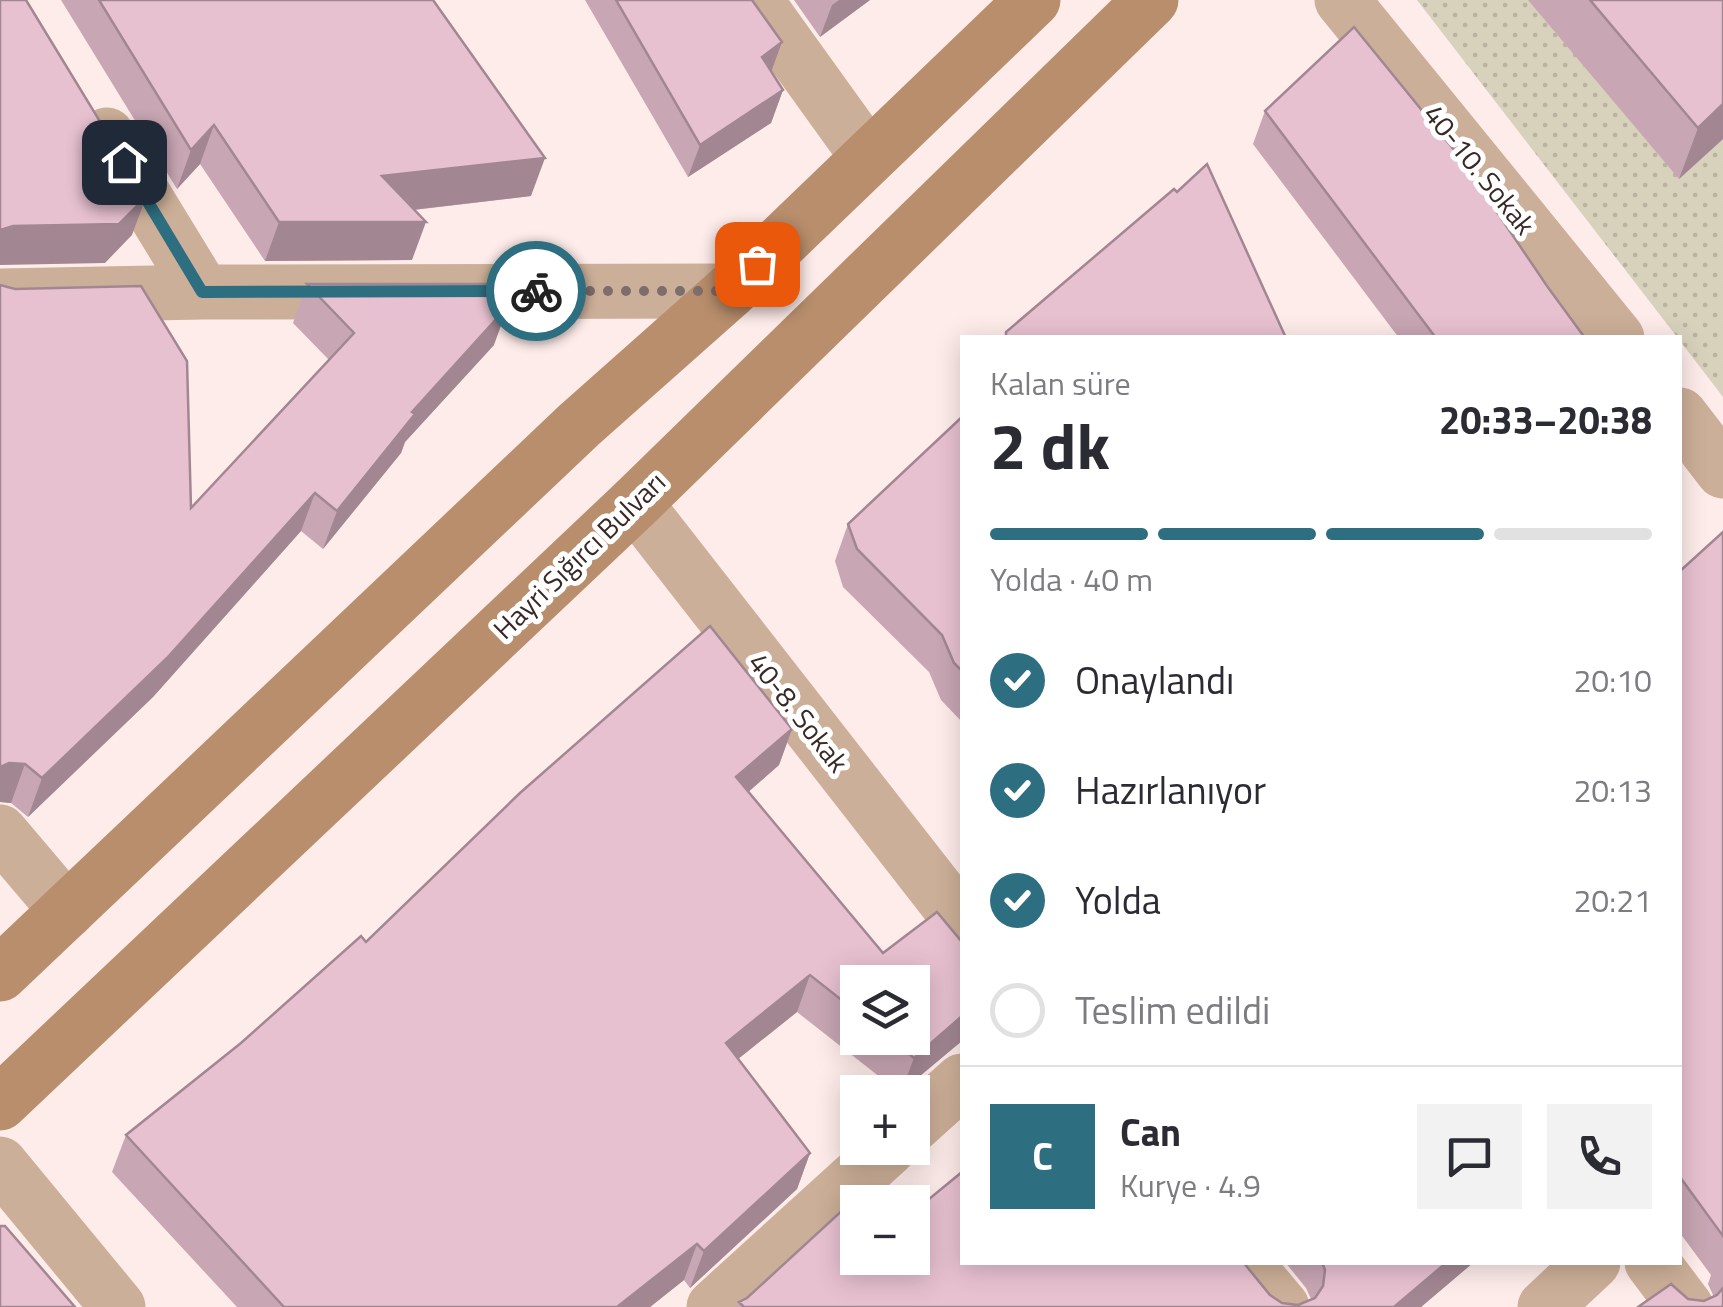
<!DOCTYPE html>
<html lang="tr">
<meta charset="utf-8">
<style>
body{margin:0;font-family:"Titillium Web",sans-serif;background:#f2f2f3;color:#2b2b33;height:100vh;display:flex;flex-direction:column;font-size:38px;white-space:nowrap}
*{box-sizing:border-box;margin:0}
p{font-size:32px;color:#7c7c81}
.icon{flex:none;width:55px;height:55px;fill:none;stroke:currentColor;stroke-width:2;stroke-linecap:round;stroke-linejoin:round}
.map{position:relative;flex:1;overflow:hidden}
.details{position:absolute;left:960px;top:335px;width:722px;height:930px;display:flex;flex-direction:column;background:#fff;border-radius:0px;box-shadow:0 5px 25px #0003}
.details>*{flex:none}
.buttons{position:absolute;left:840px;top:965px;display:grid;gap:20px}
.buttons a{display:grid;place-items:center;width:90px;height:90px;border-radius:0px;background:#fff;box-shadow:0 5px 25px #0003;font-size:50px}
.pin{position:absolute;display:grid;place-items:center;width:85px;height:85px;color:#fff;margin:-42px;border-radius:20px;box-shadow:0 5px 15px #0006}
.courier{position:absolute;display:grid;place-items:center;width:100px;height:100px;margin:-50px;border:8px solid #2d6f81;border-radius:50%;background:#fff;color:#222;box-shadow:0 2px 12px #0007}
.headline em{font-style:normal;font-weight:700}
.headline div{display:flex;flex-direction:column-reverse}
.headline{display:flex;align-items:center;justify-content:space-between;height:170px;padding:0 30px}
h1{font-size:65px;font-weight:700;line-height:75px}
.bar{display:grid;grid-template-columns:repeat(4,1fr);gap:15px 10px;align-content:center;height:120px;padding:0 30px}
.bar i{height:12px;border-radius:8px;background:#e1e1e2}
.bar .current{background:#2d6f81}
.bar p{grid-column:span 4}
.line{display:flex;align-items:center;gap:25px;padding:0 30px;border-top:2px solid #e1e1e2}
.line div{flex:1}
.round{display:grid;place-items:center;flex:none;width:105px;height:105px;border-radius:0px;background:#f2f2f3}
ol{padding:0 30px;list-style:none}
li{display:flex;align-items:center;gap:30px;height:110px}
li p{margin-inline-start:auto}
li .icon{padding:10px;border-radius:50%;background:#2d6f81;color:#fff;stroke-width:4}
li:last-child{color:#7c7c81}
li i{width:55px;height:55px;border:5px solid #e1e1e2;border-radius:50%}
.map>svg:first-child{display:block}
</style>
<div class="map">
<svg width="1723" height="1307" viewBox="0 0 1723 1307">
<defs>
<pattern id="grass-dots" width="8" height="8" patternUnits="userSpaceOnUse" patternTransform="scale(2.5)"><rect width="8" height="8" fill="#d8d1bc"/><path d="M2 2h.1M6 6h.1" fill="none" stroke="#bab3a1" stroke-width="1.8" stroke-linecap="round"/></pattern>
</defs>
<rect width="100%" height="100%" fill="#feecea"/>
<path fill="url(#grass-dots)" d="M1417 0H1723V397L1680 341V338L1677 337Z"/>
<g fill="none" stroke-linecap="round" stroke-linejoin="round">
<path stroke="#ccaf98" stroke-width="55" d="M755 0 868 157
M1342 0 1617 338
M107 135 203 292
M0 296 203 292 730 291
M1680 415 1723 471
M635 503 962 922
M0 832 67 911
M912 1126 962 1081
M0 1164 118 1307
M1244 1262 1282 1307
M1652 1262 1686 1307
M714 1307 889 1148
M1545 1307 1593 1262"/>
<path stroke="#b88e6c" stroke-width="55" d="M0 974 579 425 730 291 1033 0
M0 1103 635 503 1151 0"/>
</g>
<path fill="#c8a6b3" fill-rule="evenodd" d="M61 0H433L531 196 414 210 412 260 265 261 200 164 177 189Z
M585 0H752L782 42 771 72 783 90 771 123 688 177Z
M794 0H870L820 37Z
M1528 0H1723V139L1679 179Z
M1265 111 1547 286 1585 338H1399L1253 144Z
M307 284 494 345 405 442 401 453 323 549 301 531 153 697 28 817 11 803 0 802V285L191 508 329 360 293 323Z
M962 417V722L941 700 929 672 843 587 835 561 848 524Z
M1723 532V1307L1688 1299 1704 1301 1714 1297 1708 1284 1711 1275 1680 1233V571Z
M792 729 779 765 748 792 883 953 962 942 903 1092H899L797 1012 738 1059 810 1153 797 1189 690 1288 684 1280 650 1307H237L112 1172 126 1135 366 942ZM858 982 912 1038H858Z
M858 1258 1270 1295 1282 1303 1298 1305 1311 1299 1306 1288 1285 1262H1474L1421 1307H737L739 1302Z"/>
<path fill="#a28792" d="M839 0H870L820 37 832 5Z
M782 42 770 75 762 57Z
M783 90 771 123 688 177 700 145Z
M1723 104V139L1679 179 1698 128Z
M214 125 200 164 177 189 191 150Z
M545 158 531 196 368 215 382 176Z
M146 197 132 235 105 263 0 265V230Z
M279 222H426L412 260 265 261Z
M508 306 494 345 405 442 401 453 323 549 337 511 412 412Z
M315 493 301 531 153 697 28 817 42 778Z
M792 729 779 765 723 814 736 777Z
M9 763 25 764 11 803 0 802V767Z
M810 975 797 1012 713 1079 726 1043Z
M962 1016V1041L901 1092 914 1058Z
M810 1153 797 1189 690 1288 704 1251Z
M697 1244 684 1280 650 1307H617Z
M1447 1262H1474L1421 1307H1394Z"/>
<path fill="#e8c1d0" stroke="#a28792" stroke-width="2.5" d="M0 0H26L146 197 119 224 13 226 0 230Z
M99 0H433L545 158 382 176 426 222H279L214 125 191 150Z
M616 0H752L782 42 762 57 783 90 700 145Z
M1590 0H1723V104L1698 128Z
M1354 27 1459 156 1547 286 1585 338H1436L1265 111Z
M1207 164 1286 338H1006V332L1174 189 1177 192Z
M307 284H486L508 306 412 412 415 414 337 511 315 493 167 658 42 778 25 764 9 763 0 767V285L15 289 141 286 187 361 191 508 354 333Z
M962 417V671L954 663 942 635 857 549 848 524Z
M1723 532V1236L1680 1177V571Z
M710 626 792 729 736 777 883 953 937 912 962 942V1016L914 1058 889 1038H912V982H858V1013L810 975 726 1043 810 1153 704 1251 697 1244 617 1307H284L126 1135 241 1043 361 936 366 942 520 793Z
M962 1172V1262H1243L1270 1295 1282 1303 1298 1305 1315 1298 1323 1286 1325 1270 1322 1262H1447L1394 1307H744L739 1302 747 1298 847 1206 858 1219V1258H912V1213Z
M0 1226H5L75 1307H0Z
M1671 1284 1688 1299 1704 1301 1717 1295 1723 1288V1307H1638Z"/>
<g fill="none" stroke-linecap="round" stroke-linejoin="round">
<path stroke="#7d6d6b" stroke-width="10" stroke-dasharray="0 18" d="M536 291H730L757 264"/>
<path stroke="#2d6f81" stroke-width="12" d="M124 162 202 292 536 291"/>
</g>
<g text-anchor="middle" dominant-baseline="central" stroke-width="10" stroke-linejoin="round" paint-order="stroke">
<g font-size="28" fill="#382826" stroke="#fff">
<text transform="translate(1480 169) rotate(51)">40-10. Sokak</text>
<text transform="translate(579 555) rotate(-44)">Hayri Sığırcı Bulvarı</text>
<text transform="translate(799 712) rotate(52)">40-8. Sokak</text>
</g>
</g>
</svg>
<div class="buttons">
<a><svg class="icon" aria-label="layers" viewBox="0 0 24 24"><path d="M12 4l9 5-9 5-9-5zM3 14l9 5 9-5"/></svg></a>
<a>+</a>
<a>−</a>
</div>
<div class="pin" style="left:757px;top:264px;background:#ea580c"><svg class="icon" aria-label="bag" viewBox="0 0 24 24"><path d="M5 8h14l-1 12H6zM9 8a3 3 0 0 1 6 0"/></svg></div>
<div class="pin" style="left:124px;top:162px;background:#1f2937"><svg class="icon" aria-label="home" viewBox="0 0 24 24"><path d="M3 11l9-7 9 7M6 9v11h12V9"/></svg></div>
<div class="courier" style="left:536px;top:291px"><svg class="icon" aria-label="bike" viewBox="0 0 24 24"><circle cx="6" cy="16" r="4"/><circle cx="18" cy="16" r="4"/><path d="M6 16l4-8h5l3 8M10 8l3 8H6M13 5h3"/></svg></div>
<section class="details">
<div class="headline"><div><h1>2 dk</h1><p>Kalan süre</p></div><em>20:33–20:38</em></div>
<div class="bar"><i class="current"></i><i class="current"></i><i class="current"></i><i></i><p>Yolda · 40 m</p></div>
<ol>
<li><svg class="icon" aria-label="check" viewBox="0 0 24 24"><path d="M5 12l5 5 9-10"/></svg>Onaylandı<p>20:10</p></li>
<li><svg class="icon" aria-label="check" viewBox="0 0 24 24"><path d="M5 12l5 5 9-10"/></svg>Hazırlanıyor<p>20:13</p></li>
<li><svg class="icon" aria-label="check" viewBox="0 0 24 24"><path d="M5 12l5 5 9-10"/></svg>Yolda<p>20:21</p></li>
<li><i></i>Teslim edildi</li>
</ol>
<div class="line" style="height:180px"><b class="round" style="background:#2d6f81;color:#fff">C</b><div><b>Can</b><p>Kurye · 4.9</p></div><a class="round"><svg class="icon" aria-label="chat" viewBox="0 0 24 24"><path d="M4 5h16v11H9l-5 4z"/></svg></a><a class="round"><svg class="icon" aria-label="phone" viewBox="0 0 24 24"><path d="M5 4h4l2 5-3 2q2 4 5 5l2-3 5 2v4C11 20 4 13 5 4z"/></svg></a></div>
</section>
</div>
